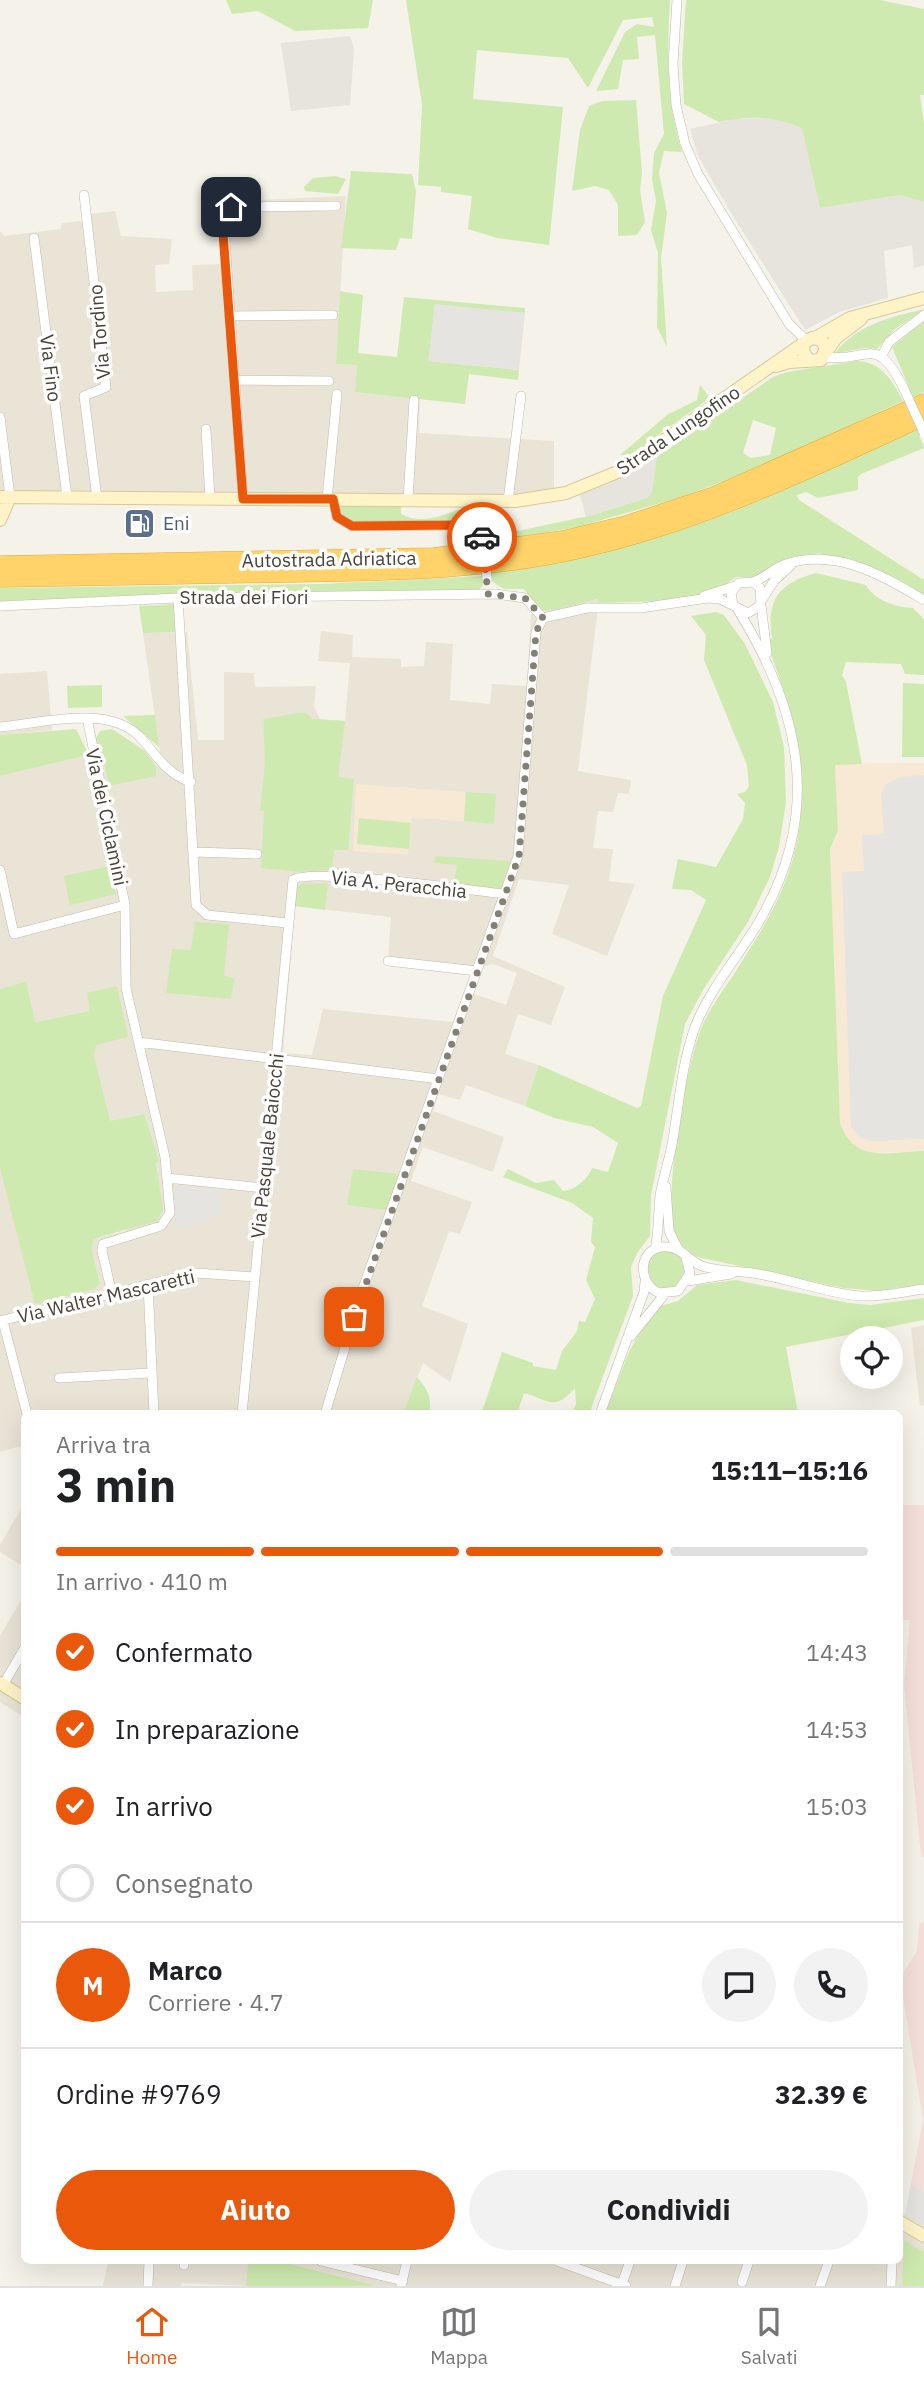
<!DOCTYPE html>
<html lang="it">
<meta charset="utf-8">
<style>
body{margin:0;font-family:"IBM Plex Sans",sans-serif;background:#f2f2f2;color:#202124;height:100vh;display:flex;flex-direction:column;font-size:26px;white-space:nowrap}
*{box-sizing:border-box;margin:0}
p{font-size:23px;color:#757577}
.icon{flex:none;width:38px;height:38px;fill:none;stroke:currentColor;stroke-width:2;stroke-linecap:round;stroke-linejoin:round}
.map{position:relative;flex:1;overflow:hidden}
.sheet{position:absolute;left:21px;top:1410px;width:882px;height:854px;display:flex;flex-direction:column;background:#fff;border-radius:10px;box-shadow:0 7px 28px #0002}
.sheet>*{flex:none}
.tools{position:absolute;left:840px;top:1326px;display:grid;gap:14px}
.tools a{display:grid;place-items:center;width:63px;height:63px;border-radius:50%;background:#fff;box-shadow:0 7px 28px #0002;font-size:35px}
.pin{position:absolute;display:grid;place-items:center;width:60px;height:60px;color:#fff;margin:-30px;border-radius:14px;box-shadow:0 4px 10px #0006}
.courier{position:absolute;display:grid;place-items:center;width:70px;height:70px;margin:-35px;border:5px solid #ea580c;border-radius:50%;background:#fff;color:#222;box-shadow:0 2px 9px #0007}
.headline em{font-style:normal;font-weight:700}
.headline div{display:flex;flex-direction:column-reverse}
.headline{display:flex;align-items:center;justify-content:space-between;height:119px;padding:0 35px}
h1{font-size:46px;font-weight:700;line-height:52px}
.bar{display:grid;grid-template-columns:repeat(4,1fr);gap:10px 7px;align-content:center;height:84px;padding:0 35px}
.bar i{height:9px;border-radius:5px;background:#e0e0e0}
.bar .active{background:#ea580c}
.bar p{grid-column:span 4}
.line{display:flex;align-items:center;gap:18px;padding:0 35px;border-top:2px solid #e0e0e0}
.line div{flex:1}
.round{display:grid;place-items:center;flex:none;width:74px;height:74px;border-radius:37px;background:#f2f2f2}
ol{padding:0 35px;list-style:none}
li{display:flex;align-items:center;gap:21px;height:77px}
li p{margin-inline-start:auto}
li .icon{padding:7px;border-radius:50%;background:#ea580c;color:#fff;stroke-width:4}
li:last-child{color:#757577}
li i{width:38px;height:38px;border:4px solid #e0e0e0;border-radius:50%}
.button{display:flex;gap:14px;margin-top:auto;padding:14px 35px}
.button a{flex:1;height:80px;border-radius:42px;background:#ea580c;color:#fff;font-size:28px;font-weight:700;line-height:80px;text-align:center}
.button a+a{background:#f2f2f2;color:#202124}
.tab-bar{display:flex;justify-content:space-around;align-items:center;height:98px;border-top:2px solid #e0e0e0;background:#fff;font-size:19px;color:#757577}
.tab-bar a{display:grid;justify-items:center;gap:4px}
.tab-bar .active{color:#ea580c}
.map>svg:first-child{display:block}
</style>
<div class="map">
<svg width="924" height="2286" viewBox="0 0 924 2286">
<rect width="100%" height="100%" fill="#f5f2e9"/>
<path fill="#e9e4d6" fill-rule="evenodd" d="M346 196 336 364 357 365 355 392 420 398 419 433 554 441V492L517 498 0 491V231L4 236 61 229 62 223 84 221 83 215 115 211 121 236 172 239 169 264 155 265 156 292 193 290 192 265 222 264 220 207 235 201Z
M599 599 578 771 631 780 629 794 618 793 613 812 598 811 593 848 613 849 609 881 635 884 607 956 552 934 569 885 519 879 493 956 565 987 551 1025 518 1014 505 1054 539 1065 525 1106 466 1085 460 1100 438 1094 433 1111 504 1137 493 1172 423 1147 411 1181 472 1202 460 1234 449 1231 422 1306 468 1324 450 1382 423 1363 403 1414H24V1445L0 1452V1168L100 1283 92 1251 93 1239 126 1231 158 1170 143 1114 110 1122 94 1055 90 1011 34 1022 26 981 0 989V776L102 752 156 776 160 752 143 633 187 632 198 740H224V672L254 673 255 687 316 686 314 706 320 719 345 721 350 663 318 661 321 631 353 635 352 657 401 659V667L424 666 426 642 453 644 450 700 490 704 492 684 527 686 531 613ZM295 906 391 917 388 960 473 969 493 964 517 973 506 1005 465 991 453 1022 323 1009 312 1055 283 1053Z
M47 671 52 730 0 735V674Z
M924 1325V1405L920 1406 911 1328Z
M21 1509 24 1511V1567L0 1552V1545Z
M24 1595V1717L0 1702V1636Z
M900 2211 924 2226V2286H377L279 2261H900Z
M108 2261 144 2264 145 2261H248L246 2286 182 2283 181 2286H103Z"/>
<path fill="#f7e9d3" d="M924 763V1151L841 1154 830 849 838 830 835 764Z
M356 784 466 792 464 821 412 818 408 855 353 851Z"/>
<path fill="#e7e3dd" d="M350 36 354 49 350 105 291 111 281 43Z
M777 118 802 129 820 208 900 195 924 202V265L914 268 912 245 884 251 888 298 839 312 805 330 728 208 698 156 690 129 734 119Z
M657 456 652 494 647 498 586 517 580 495 610 483Z"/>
<path fill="#f6e0dc" d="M900 1505H924V1858L921 1855 904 1685 910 1620H903Z
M924 1921V2192L911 2183 923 2120 900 1978 917 1951 919 1925Z"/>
<path fill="#ceeab0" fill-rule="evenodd" d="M226 0H373L368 28 295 31 258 11 232 14Z
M406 0H670C667 51 666 101 682 152L664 151 659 173 667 213 661 258 667 347 657 327 658 253 651 230 656 201 652 179 654 153 664 134 655 35 637 37 639 59 623 60 618 89 596 91 625 32 637 24 654 27 652 17 623 20 588 88 568 58 477 50 473 99 563 107 549 245 497 238 468 229 472 196 441 192V187L418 185 422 105Z
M686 0H880L924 9V95H920L924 124V202L900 195 820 208 802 129C776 115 747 116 719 122L684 104 682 63Z
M636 100 642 173 640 190 645 222 637 235 618 236V205L609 190 595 186 572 191 580 130 589 106 602 101Z
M351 171 412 174 416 191 412 239 400 238 396 250 341 248Z
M335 176 346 179 338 194 305 191 304 187 313 178Z
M340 291 363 295 358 353 397 357 404 297 525 308V313L435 305 429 361 519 370 518 380 469 374 465 404 355 392 357 365 336 364Z
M924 309 894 330 877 349 863 348 834 354C858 324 888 318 924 309Z
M924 320V392L913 397 892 347Z
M856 361C881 361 892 380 903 401L760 467 682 497 577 527 486 543 479 525 465 521 363 524 350 523 340 511V504L401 506V514C428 529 456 506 479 505L489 537 593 515 647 498 652 493 657 456 773 377 787 372ZM753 420 776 428 770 455 751 458 743 453Z
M700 385 710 398 630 455H620L667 415 697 400Z
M917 429 924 448 861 474 858 477V490L818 498 806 492 797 495 799 500 924 580V595L876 569 819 553 791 557 766 572 753 577H736L723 586 690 598 669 601 598 603V599L553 610H539L524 589H504L490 580 488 572C551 560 615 550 676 531 759 506 838 464 917 429Z
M816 573 866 585C875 601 896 607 913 608L924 619V675L905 674 901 664 846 662 842 675 846 682 862 764 835 765 838 830 830 849 840 1123C854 1164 889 1152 924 1151V1284L879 1291 844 1288 697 1257C689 1252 678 1245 675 1235 663 1197 685 1070 701 1029 709 1009 722 992 734 974 761 932 787 892 797 842 811 770 791 707 766 641L772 639C766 601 778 583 816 573Z
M484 576 483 585 477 592 0 602V588L322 584Z
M175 604 176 632 143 633 139 606Z
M716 612 724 615 745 644 773 702 784 747 786 802 779 847 770 877 748 922 703 990 685 1024 651 1195 650 1236 637 1253 631 1267 633 1296 589 1414H572L576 1404 575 1388C554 1412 549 1400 524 1393L517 1414H484L482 1412 502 1352 533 1363V1366L556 1370 562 1351 577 1331 579 1321 585 1322 595 1299 586 1280 595 1247 591 1242 593 1218 572 1203 503 1177 508 1169 536 1183 554 1180 563 1191C575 1190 588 1179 592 1168L608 1172 618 1143 593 1127 554 1118 525 1106 539 1065 637 1108 641 1106 663 996 706 900 691 890 672 889 678 859 716 867 743 819 745 803 737 794 745 792 749 786 747 765 704 660 706 635 691 616Z
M903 683 924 684V757H902Z
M102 685V707L68 708 67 686Z
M298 713H306L312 719 345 721 338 777 354 779 348 850H334L332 870 301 872 261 868 264 811H260L265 763 263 719Z
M155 715 159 747 123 716Z
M76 729 89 755 0 776V735Z
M112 729 145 751 157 767 156 776 109 786 102 753H97L95 740 100 731Z
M466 792 496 794 494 824 464 821Z
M359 818 411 823 409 849 357 844Z
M435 856 511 861 500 891 454 886 457 865 434 863Z
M111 866 116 894 70 905 64 876Z
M301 884 328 883 325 910 295 906 297 887Z
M195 922 229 924 224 976 234 978 231 999 166 993 172 949 191 950Z
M26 981 35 1022 90 1011 87 993 117 986 128 1037 96 1045 94 1055 110 1121 144 1114 159 1160 156 1163 163 1210 157 1221 93 1239 92 1251 100 1283 95 1289 35 1304 0 1168V989Z
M353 1169 400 1174 387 1210 347 1205Z
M647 1270a19 19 0 1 1 38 0a19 19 0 1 1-38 0Z
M736 1280 849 1303 870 1305 924 1298V1320L786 1347 798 1413 605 1414 628 1354 643 1326 660 1306 678 1301 697 1285Z
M417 1377C428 1390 432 1397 429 1414H403Z
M904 2240 924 2252V2286H902Z
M248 2261H279L377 2286H246Z"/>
<path fill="#e6e4e0" d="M435 304 525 313 519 370 428 361Z
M924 775V1139L870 1141 859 1137 851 1127 842 872 864 871 862 835 884 834 881 794 886 784 900 777Z
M178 1186 221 1190 220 1216 176 1228 173 1192Z
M911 2183 924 2192V2226L905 2215Z"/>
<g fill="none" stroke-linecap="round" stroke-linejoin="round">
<defs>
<path id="street" d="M677 0 673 64 676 105 685 144 698 174 789 324 807 341
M84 195 106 387 84 396 97 498
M34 238 67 497
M229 316 333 315
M824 357C867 364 876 330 905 391
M881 357 889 342 924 315
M234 380 329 381
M0 417 10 497
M206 429 210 499
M243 499 223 212 231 207 336 206
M327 499 337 394
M333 499 337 517 352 526 462 525 479 529 483 539
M408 500 414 400
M508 501 521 396
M753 582C765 578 774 568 786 564 837 548 881 575 924 600
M704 596 735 586
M178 598 196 905 207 915 288 923
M763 598 774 581 791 565
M761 605 767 653
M0 606 178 598 496 594 525 598 543 618 536 632 518 856 362 1291 325 1414
M543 618 587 608H641L708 598 720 599 748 613 761 605 760 588 753 582 739 583 731 593 733 605
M0 727C42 723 108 704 140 737 157 755 166 774 191 782
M194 852 257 854
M0 870 14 934 125 905 87 718
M388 961 477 971
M138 1042 439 1079
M167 1178 263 1188
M666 1187 669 1231 678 1249
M655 1249C659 1231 658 1214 660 1196 663 1177 670 1158 673 1139 679 1103 682 1064 694 1030 709 987 744 951 765 911 822 805 798 707 738 610
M686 1258 690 1273 678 1291 659 1293C635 1282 639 1244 668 1247 683 1248 691 1264 705 1267 724 1272 745 1271 764 1275 796 1281 827 1293 860 1296 882 1297 902 1292 924 1289
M688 1281 731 1274
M148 1284 154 1414
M112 1294 102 1251 103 1244 161 1226 170 1213 165 1157 126 988 125 905
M0 1321 196 1273 255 1277
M3 1321 27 1414
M631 1336 664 1295
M59 1378 150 1373
M242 1414 293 880C308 867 474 891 505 894
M600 1414 644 1292 645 1282
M3 1685 24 1649
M321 2261 403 2281
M557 2261 626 2286
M184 2265V2261
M742 2282 749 2261
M622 2284 630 2261
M148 2286 149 2261
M401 2286 407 2261
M675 2286 683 2261
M820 2286 829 2261
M891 2286 892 2261"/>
<path id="secondary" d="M815 338 850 318 924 298
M826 352 836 338 861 319
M776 366 789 362 821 360 826 348 821 340 812 338 804 343 803 351 808 360
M0 497 515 501 566 493 620 471 804 343
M0 520 10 497
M0 1683 24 1698
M900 2222 924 2236"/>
<path id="highway" d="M0 565 434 557 563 540 626 525 714 496 924 403
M0 578C97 576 194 575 291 573 387 571 485 571 580 549 701 522 812 468 924 416"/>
</defs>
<use href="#street" stroke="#c1baab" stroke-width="10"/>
<use href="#secondary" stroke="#d7c897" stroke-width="14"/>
<use href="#highway" stroke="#e4aa34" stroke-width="19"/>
<use href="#street" stroke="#fff" stroke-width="9"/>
<use href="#secondary" stroke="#fff4c8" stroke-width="12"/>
<use href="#highway" stroke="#ffd369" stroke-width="18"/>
<defs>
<path id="street-bridge" d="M905 391 924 433
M483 539 487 578"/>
</defs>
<use href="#street-bridge" stroke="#c1baab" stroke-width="10" stroke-linecap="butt"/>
<use href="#street-bridge" stroke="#fff" stroke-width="9"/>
</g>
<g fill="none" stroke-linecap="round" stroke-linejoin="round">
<path stroke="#858075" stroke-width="7" stroke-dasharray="0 12.6" d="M354 1317 519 856 536 632 543 618 525 598 488 594 482 537"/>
<path stroke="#ea580c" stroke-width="9" d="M231 207 223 212 222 220 243 499H333L337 517 352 526 462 525 476 527 482 537"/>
</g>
<defs>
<symbol id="fuel-square" viewBox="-11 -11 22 22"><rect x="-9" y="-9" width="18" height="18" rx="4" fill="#5c6f8a" stroke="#fff"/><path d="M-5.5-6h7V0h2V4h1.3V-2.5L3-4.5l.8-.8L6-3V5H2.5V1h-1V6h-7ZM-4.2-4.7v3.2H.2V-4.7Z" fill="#fff"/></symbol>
</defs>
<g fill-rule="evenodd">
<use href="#fuel-square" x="122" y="506" width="35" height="35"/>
</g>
<g text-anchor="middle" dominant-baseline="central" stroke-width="7" stroke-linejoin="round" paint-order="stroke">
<g font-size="19" fill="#494237" stroke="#fff">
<text transform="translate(99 332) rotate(-95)">Via Tordino</text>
<text transform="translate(51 368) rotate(83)">Via Fino</text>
<text transform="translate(678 430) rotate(-34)">Strada Lungofino</text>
<text transform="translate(329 559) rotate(-1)">Autostrada Adriatica</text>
<text x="244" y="597">Strada dei Fiori</text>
<text transform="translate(107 817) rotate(78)">Via dei Ciclamini</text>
<text transform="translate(399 884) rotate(6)">Via A. Peracchia</text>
<text transform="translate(267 1146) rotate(-84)">Via Pasquale Baiocchi</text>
<text transform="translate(106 1296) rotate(-13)">Via Walter Mascaretti</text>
</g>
<g font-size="19" fill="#4e5e75" stroke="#fff" text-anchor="start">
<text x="163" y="523">Eni</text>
</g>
</g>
</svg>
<div class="tools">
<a><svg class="icon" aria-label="locate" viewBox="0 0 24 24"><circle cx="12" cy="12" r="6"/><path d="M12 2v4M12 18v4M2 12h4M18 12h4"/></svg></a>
</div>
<div class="pin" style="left:354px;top:1317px;background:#ea580c"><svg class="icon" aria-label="bag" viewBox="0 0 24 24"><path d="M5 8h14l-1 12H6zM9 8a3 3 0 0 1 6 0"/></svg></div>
<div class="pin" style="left:231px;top:207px;background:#1f2937"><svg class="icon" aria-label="home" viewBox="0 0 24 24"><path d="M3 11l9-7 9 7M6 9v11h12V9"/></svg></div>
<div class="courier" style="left:482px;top:537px"><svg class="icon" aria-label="car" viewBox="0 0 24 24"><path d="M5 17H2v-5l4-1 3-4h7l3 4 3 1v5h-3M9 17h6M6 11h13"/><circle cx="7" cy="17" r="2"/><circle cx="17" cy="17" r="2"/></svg></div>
<section class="sheet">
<div class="headline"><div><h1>3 min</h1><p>Arriva tra</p></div><em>15:11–15:16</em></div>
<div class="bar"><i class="active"></i><i class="active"></i><i class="active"></i><i></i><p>In arrivo · 410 m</p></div>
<ol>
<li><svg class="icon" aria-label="check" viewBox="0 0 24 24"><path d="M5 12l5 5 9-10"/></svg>Confermato<p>14:43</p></li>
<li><svg class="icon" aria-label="check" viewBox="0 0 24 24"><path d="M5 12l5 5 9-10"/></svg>In preparazione<p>14:53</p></li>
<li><svg class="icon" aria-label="check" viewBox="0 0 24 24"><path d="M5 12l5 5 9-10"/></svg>In arrivo<p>15:03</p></li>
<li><i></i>Consegnato</li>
</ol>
<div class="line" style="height:126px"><b class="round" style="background:#ea580c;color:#fff">M</b><div><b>Marco</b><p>Corriere · 4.7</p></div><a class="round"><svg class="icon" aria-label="chat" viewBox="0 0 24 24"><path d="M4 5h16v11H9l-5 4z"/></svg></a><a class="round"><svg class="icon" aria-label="phone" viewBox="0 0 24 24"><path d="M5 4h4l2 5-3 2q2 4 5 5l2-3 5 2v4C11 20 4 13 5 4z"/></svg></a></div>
<div class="line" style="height:91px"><div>Ordine #9769</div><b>32.39 €</b></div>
<div class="button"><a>Aiuto</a><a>Condividi</a></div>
</section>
</div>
<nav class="tab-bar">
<a class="active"><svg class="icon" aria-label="home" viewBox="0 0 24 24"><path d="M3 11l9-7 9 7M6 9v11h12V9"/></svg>Home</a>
<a><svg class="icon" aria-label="map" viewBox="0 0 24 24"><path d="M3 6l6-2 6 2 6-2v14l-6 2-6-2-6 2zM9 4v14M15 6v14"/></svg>Mappa</a>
<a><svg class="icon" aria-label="saved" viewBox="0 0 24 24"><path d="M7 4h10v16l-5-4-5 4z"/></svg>Salvati</a>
</nav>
